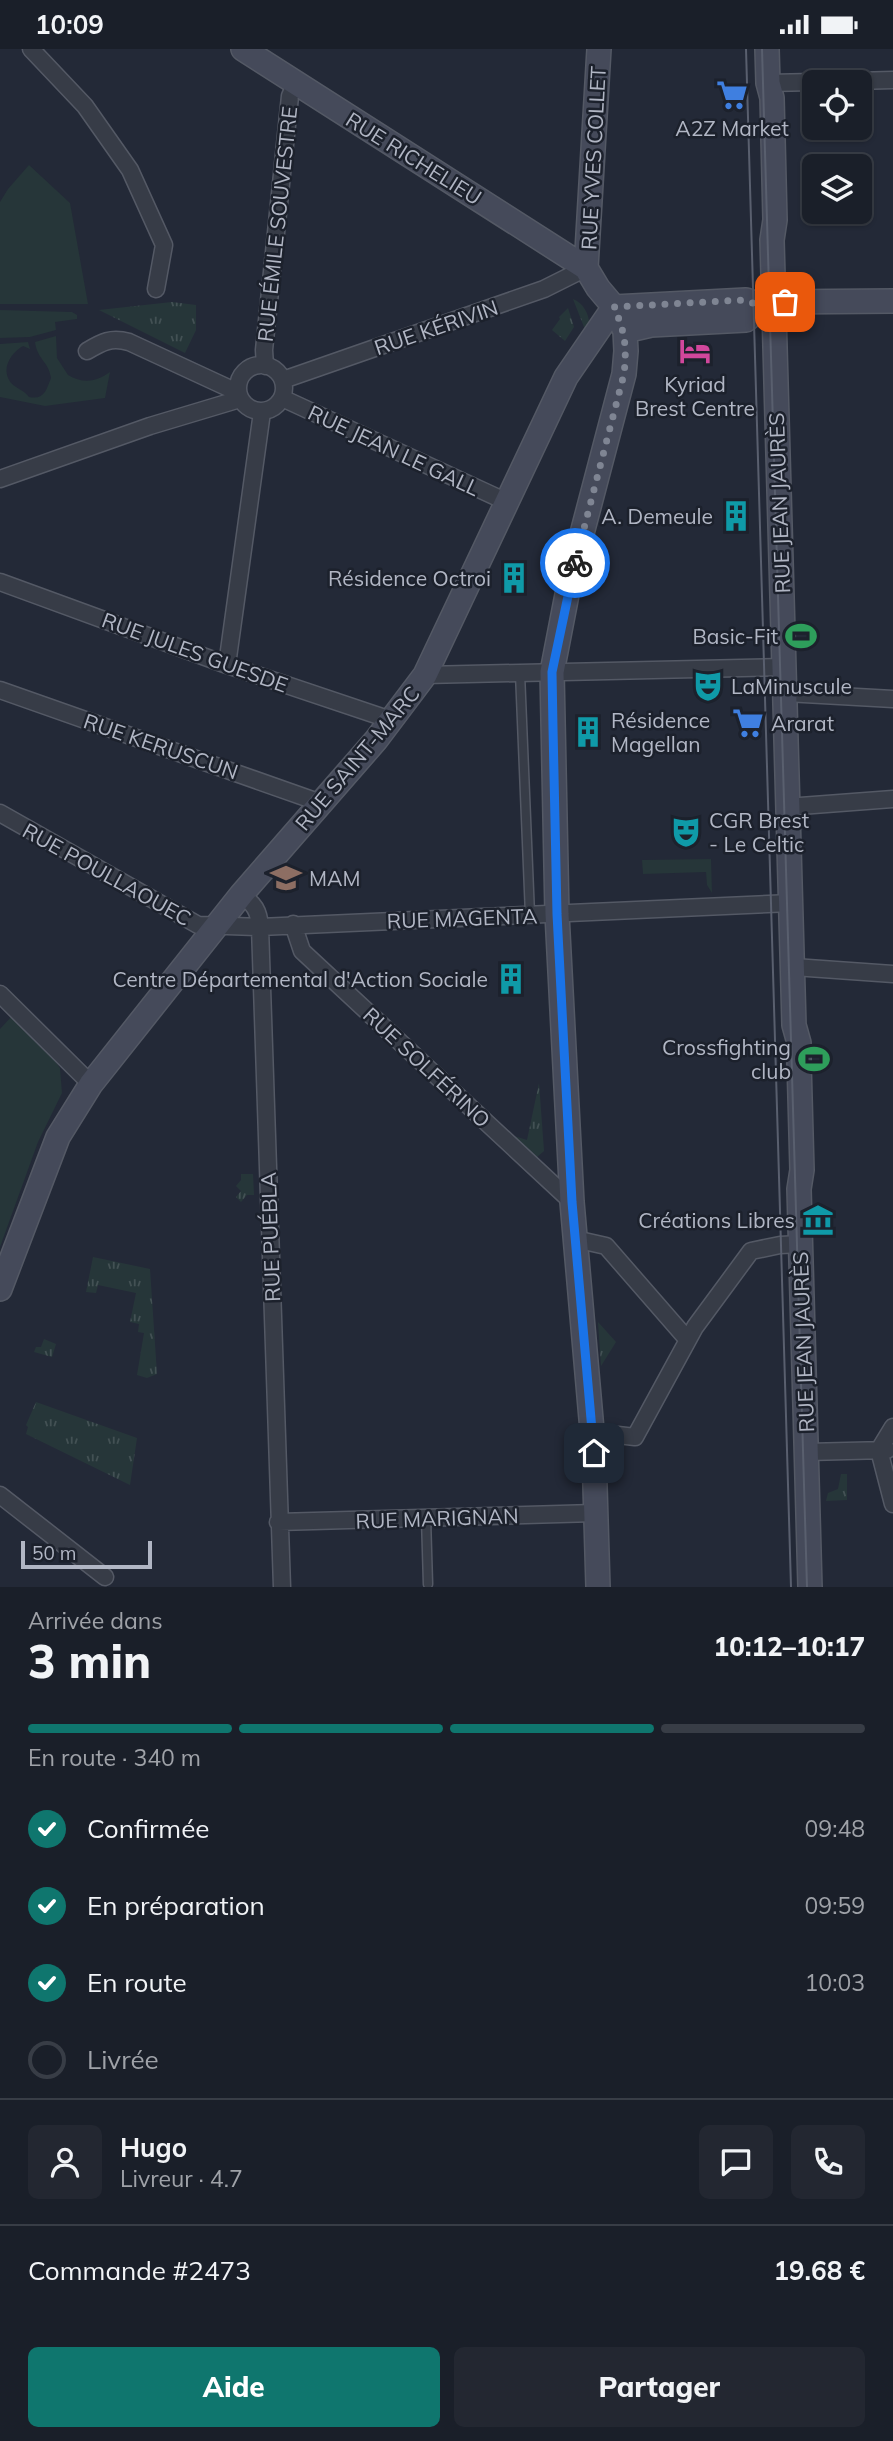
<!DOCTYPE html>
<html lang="fr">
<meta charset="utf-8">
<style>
body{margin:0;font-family:Mulish,sans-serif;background:#232731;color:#f1f3f6;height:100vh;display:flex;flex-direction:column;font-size:26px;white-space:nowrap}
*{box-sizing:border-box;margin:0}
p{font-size:23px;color:#9fa2a8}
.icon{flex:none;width:38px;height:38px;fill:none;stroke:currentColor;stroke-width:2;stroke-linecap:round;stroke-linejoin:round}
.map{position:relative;height:1538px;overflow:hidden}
.details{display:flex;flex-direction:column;background:#1a1f29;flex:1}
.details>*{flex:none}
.fabs{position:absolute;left:802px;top:21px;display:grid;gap:14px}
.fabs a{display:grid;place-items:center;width:70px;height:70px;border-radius:10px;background:#1a1f29;box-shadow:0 2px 5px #0004,0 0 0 2px #383d46;font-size:35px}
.scale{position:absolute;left:21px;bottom:18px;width:131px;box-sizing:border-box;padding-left:7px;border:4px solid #b1b6c4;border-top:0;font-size:19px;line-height:24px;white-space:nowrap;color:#b1b6c4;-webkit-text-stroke:5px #1c212c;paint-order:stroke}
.pin{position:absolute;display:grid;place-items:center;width:60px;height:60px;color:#fff;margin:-30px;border-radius:14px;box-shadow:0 4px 10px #0006}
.courier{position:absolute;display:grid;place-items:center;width:70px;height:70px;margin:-35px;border:5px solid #1a73e8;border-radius:50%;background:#fff;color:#222;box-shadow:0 2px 9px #0007}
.overview em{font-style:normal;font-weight:800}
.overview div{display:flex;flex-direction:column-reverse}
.overview{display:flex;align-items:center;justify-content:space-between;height:119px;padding:0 28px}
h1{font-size:46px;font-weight:800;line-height:52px}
.bar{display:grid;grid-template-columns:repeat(4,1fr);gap:10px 7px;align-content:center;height:84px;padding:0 28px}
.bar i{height:9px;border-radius:5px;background:#383d46}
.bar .current{background:#0f766e}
.bar p{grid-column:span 4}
.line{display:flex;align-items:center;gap:18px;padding:0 28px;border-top:2px solid #383d46}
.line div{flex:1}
.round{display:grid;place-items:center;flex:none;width:74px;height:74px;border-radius:10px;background:#232731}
ol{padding:0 28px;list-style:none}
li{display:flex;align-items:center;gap:21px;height:77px}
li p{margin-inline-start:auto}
li .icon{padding:7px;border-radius:50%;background:#0f766e;color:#fff;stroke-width:4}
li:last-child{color:#9fa2a8}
li i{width:38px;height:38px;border:4px solid #383d46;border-radius:50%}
.primary-button{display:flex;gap:14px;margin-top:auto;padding:14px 28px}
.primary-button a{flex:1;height:80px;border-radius:10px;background:#0f766e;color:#fff;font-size:28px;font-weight:800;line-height:80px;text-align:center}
.primary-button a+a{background:#232731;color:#f1f3f6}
.status{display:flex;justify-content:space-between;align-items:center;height:49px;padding:0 35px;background:#1a1f29;direction:ltr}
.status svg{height:19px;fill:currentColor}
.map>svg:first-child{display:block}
</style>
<div class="status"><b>10:09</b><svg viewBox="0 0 49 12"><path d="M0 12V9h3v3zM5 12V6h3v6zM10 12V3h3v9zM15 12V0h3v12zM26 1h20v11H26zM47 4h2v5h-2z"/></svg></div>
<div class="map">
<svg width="893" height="1538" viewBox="0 0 893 1538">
<defs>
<pattern id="grass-tufts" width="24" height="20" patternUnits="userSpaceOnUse" patternTransform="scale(1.75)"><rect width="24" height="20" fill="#263639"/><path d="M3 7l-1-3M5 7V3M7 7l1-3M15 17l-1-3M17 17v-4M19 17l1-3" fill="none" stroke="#435154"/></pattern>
</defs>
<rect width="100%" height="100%" fill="#232937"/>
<path fill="url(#grass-tufts)" d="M573 250C584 254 591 268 589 280L584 278Z
M172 253 196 256V281L185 304 99 261Z
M568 259 574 278 565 292 552 281 560 270 559 268Z
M539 1034 544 1102 537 1108 514 1087 527 1091Z
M241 1125H253L254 1146H247L241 1153 236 1148 241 1142 236 1137 241 1131Z
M93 1208 150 1220 157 1325 147 1329 137 1326 144 1284 138 1283 139 1275 130 1273 136 1244 98 1236 96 1244 86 1243Z
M598 1273 616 1293 601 1317Z
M44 1290 56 1295 52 1308 34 1303 36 1298H41Z
M36 1353 137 1389 130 1436 26 1385 28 1378 26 1376Z
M841 1425H847V1451L826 1452 828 1444 838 1440Z"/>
<path fill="#263639" d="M29 116 70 154 88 255H0V153L8 140Z
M0 261 72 263 77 266V270L55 273 56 281 30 288 0 289Z
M56 287 57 309 68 326C83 335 96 333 110 323L105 349 45 357 0 348V295L28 293 30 300 23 297C11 304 0 320 11 334 17 340 24 341 29 348 44 351 46 342 51 329 49 313 37 310 35 293Z
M711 810 712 844 707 836 706 823 643 825 642 811Z
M11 968 50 1005 60 1019 62 1044 38 1093 0 1198V980Z"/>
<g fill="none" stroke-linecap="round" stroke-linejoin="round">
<defs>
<path id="lane" d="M520 624 530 866
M426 1469 428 1535"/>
<path id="street" d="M31 0 85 57 130 121 164 196 156 240
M816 33 893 31
M768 34 814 33
M87 302C102 293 111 288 129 293L237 343
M238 339a23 23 0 1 1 46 0a23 23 0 1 1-46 0Z
M265 317 264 301 290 47 296 34
M283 331 544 240 586 219
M282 349 507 453
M0 430 150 377 240 350
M0 533 227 616 391 671
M227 616 262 363
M425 626 784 618
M0 641 321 754
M786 644 893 650
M787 758 893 750
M0 764 198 876 260 878 791 854
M241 846C254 854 259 862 260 878L282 1538
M293 875 302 902 572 1153
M794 918 893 925
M0 945 91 1035
M575 1190 606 1197 687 1290
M893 1378 879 1401 893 1455
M592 1383 635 1388 695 1278 751 1202 780 1196 801 1195
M807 1403 887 1401
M0 1446 105 1528
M278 1473 595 1464"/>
<path id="secondary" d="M243 0 586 219 598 239 614 258 625 282 626 302 624 325 570 530 552 623 557 865 572 1153 594 1404 598 1538
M767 0 768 34 772 49 775 171 772 191 794 976 799 994V1012L802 1121 799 1140 810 1538
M586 219 599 0
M774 253 893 252
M614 258 746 251 762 257 746 271 651 276 625 282
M0 1240 58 1088 91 1035 241 846 376 691 425 626 566 328 614 258"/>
</defs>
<use href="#lane" stroke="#545965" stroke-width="11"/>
<use href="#street" stroke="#545965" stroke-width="19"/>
<use href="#secondary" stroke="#545965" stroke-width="26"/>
<use href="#lane" stroke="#373c47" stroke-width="8"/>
<use href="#street" stroke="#373c47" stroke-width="16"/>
<use href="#secondary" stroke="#454a5a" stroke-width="23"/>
<path stroke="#595f6e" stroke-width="2" d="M746 0 791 1538
M762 0 807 1538"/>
</g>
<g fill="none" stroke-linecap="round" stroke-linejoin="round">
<path stroke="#7f8593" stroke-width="7" stroke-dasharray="0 12.6" d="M575 514 624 325C627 297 625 283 614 258L743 251 762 257 774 253H785"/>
<path stroke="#1a73e8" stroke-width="9" d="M575 514 552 623 553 679 557 865 572 1153 594 1404"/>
</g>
<defs>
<symbol id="supermarket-bare" viewBox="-9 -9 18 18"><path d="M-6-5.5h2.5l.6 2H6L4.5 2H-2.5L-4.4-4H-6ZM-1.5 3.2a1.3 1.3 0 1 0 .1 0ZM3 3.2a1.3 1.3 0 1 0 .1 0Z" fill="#3f7fe0" stroke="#1c212c" stroke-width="2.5" paint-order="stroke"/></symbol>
<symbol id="hotel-bare" viewBox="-9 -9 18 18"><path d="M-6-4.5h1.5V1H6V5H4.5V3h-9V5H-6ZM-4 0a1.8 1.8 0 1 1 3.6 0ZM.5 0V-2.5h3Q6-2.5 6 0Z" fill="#d1479c" stroke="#1c212c" stroke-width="2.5" paint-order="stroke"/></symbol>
<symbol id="building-bare" viewBox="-9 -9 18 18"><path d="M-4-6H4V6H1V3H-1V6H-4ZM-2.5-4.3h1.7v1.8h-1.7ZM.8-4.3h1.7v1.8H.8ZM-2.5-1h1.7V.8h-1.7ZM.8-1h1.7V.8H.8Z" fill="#0f9aa8" stroke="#1c212c" stroke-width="2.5" paint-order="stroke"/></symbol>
<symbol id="stadium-bare" viewBox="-9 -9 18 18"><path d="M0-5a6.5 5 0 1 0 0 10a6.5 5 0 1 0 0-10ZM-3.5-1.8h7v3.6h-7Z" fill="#2e9e5b" stroke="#1c212c" stroke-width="2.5" paint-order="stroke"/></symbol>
<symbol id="theatre-bare" viewBox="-9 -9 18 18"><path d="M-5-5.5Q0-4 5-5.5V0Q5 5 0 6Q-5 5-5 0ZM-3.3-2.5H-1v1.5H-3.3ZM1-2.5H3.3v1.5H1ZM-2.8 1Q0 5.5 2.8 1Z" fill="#0f9aa8" stroke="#1c212c" stroke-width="2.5" paint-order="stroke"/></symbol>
<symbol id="school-bare" viewBox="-9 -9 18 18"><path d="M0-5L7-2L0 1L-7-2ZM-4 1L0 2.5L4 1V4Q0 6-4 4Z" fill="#8d6e63" stroke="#1c212c" stroke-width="2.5" paint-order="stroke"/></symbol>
<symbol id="museum-bare" viewBox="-9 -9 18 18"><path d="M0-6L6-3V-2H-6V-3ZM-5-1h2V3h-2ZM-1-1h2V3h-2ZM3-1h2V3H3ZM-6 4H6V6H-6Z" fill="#0f9aa8" stroke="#1c212c" stroke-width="2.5" paint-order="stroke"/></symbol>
</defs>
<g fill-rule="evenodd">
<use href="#supermarket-bare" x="710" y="24" width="44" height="44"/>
<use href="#hotel-bare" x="673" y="280" width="44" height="44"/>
<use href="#building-bare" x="714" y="445" width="44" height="44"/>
<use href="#building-bare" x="492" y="507" width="44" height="44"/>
<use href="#stadium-bare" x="779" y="565" width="44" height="44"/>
<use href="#theatre-bare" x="686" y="615" width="44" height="44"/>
<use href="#supermarket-bare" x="726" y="652" width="44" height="44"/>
<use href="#building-bare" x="566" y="661" width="44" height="44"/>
<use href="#theatre-bare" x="664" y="761" width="44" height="44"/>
<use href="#school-bare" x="264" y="807" width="44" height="44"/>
<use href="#building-bare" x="489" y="908" width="44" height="44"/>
<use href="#stadium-bare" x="792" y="988" width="44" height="44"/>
<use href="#museum-bare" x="796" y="1149" width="44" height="44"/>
</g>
<g text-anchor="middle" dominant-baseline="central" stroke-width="5" stroke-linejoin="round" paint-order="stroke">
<g font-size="21" fill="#b1b6c4" stroke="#1c212c" text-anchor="end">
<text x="732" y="79" text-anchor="middle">A2Z Market</text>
<text x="695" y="335" text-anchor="middle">Kyriad<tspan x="695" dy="24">Brest Centre</tspan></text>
<text x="713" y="467">A. Demeule</text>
<text x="491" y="529">Résidence Octroi</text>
<text x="778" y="587">Basic-Fit</text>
<text x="731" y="637" text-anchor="start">LaMinuscule</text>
<text x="611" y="671" text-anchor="start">Résidence<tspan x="611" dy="24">Magellan</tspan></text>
<text x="771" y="674" text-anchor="start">Ararat</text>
<text x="709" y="771" text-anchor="start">CGR Brest<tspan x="709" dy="24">- Le Celtic</tspan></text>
<text x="309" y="829" text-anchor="start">MAM</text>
<text x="488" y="930">Centre Départemental d'Action Sociale</text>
<text x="791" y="998">Crossfighting<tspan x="791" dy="24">club</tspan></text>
<text x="795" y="1171">Créations Libres</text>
</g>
<g font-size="21" fill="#b1b6c4" stroke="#1c212c">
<text transform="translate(414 109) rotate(32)">RUE RICHELIEU</text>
<text transform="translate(593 109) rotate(-87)">RUE YVES COLLET</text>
<text transform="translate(277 175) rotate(-84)">RUE ÉMILE SOUVESTRE</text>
<text transform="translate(436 278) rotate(-19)">RUE KÉRIVIN</text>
<text transform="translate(394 401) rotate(25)">RUE JEAN LE GALL</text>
<text transform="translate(779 454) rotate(-92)">RUE JEAN JAURÈS</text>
<text transform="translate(195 603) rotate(20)">RUE JULES GUESDE</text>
<text transform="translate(161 697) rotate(19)">RUE KERUSCUN</text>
<text transform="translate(357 709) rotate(-50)">RUE SAINT-MARC</text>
<text transform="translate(107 825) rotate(29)">RUE POULLAOUEC</text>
<text transform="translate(462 869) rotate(-2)">RUE MAGENTA</text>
<text transform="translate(427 1018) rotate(43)">RUE SOLFÉRINO</text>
<text transform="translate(270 1188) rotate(-92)">RUE PUÉBLA</text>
<text transform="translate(803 1293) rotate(-92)">RUE JEAN JAURÈS</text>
<text transform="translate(437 1469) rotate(-2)">RUE MARIGNAN</text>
</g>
</g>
</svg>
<div class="fabs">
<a><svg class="icon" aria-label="locate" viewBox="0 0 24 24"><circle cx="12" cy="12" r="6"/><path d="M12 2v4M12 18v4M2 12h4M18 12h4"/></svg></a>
<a><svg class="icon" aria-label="layers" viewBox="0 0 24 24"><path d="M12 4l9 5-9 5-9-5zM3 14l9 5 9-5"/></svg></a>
</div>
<div class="scale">50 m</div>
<div class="pin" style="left:785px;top:253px;background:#ea580c"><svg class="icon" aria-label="bag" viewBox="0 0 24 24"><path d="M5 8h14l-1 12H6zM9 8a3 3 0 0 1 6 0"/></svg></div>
<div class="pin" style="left:594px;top:1404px;background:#1f2937"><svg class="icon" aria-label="home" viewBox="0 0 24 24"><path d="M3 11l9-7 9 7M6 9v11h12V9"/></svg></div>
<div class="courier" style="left:575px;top:514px"><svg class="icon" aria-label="bike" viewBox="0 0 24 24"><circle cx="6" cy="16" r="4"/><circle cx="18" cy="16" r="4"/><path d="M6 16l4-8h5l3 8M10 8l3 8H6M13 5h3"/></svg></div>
</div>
<section class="details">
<div class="overview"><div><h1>3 min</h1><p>Arrivée dans</p></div><em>10:12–10:17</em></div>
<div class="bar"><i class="current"></i><i class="current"></i><i class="current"></i><i></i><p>En route · 340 m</p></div>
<ol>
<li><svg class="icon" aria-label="check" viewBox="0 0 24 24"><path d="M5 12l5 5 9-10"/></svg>Confirmée<p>09:48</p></li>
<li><svg class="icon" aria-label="check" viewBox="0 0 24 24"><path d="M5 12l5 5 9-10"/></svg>En préparation<p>09:59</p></li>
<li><svg class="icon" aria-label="check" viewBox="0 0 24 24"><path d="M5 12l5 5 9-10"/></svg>En route<p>10:03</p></li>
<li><i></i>Livrée</li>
</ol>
<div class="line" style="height:126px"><a class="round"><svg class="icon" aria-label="person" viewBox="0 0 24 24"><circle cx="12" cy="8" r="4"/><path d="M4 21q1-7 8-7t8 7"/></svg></a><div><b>Hugo</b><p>Livreur · 4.7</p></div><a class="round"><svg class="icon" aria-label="chat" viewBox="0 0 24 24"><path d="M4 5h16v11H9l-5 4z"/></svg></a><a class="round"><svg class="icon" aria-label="phone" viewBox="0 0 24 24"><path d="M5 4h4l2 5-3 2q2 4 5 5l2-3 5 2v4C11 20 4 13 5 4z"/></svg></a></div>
<div class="line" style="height:91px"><div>Commande #2473</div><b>19.68 €</b></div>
<div class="primary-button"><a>Aide</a><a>Partager</a></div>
</section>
